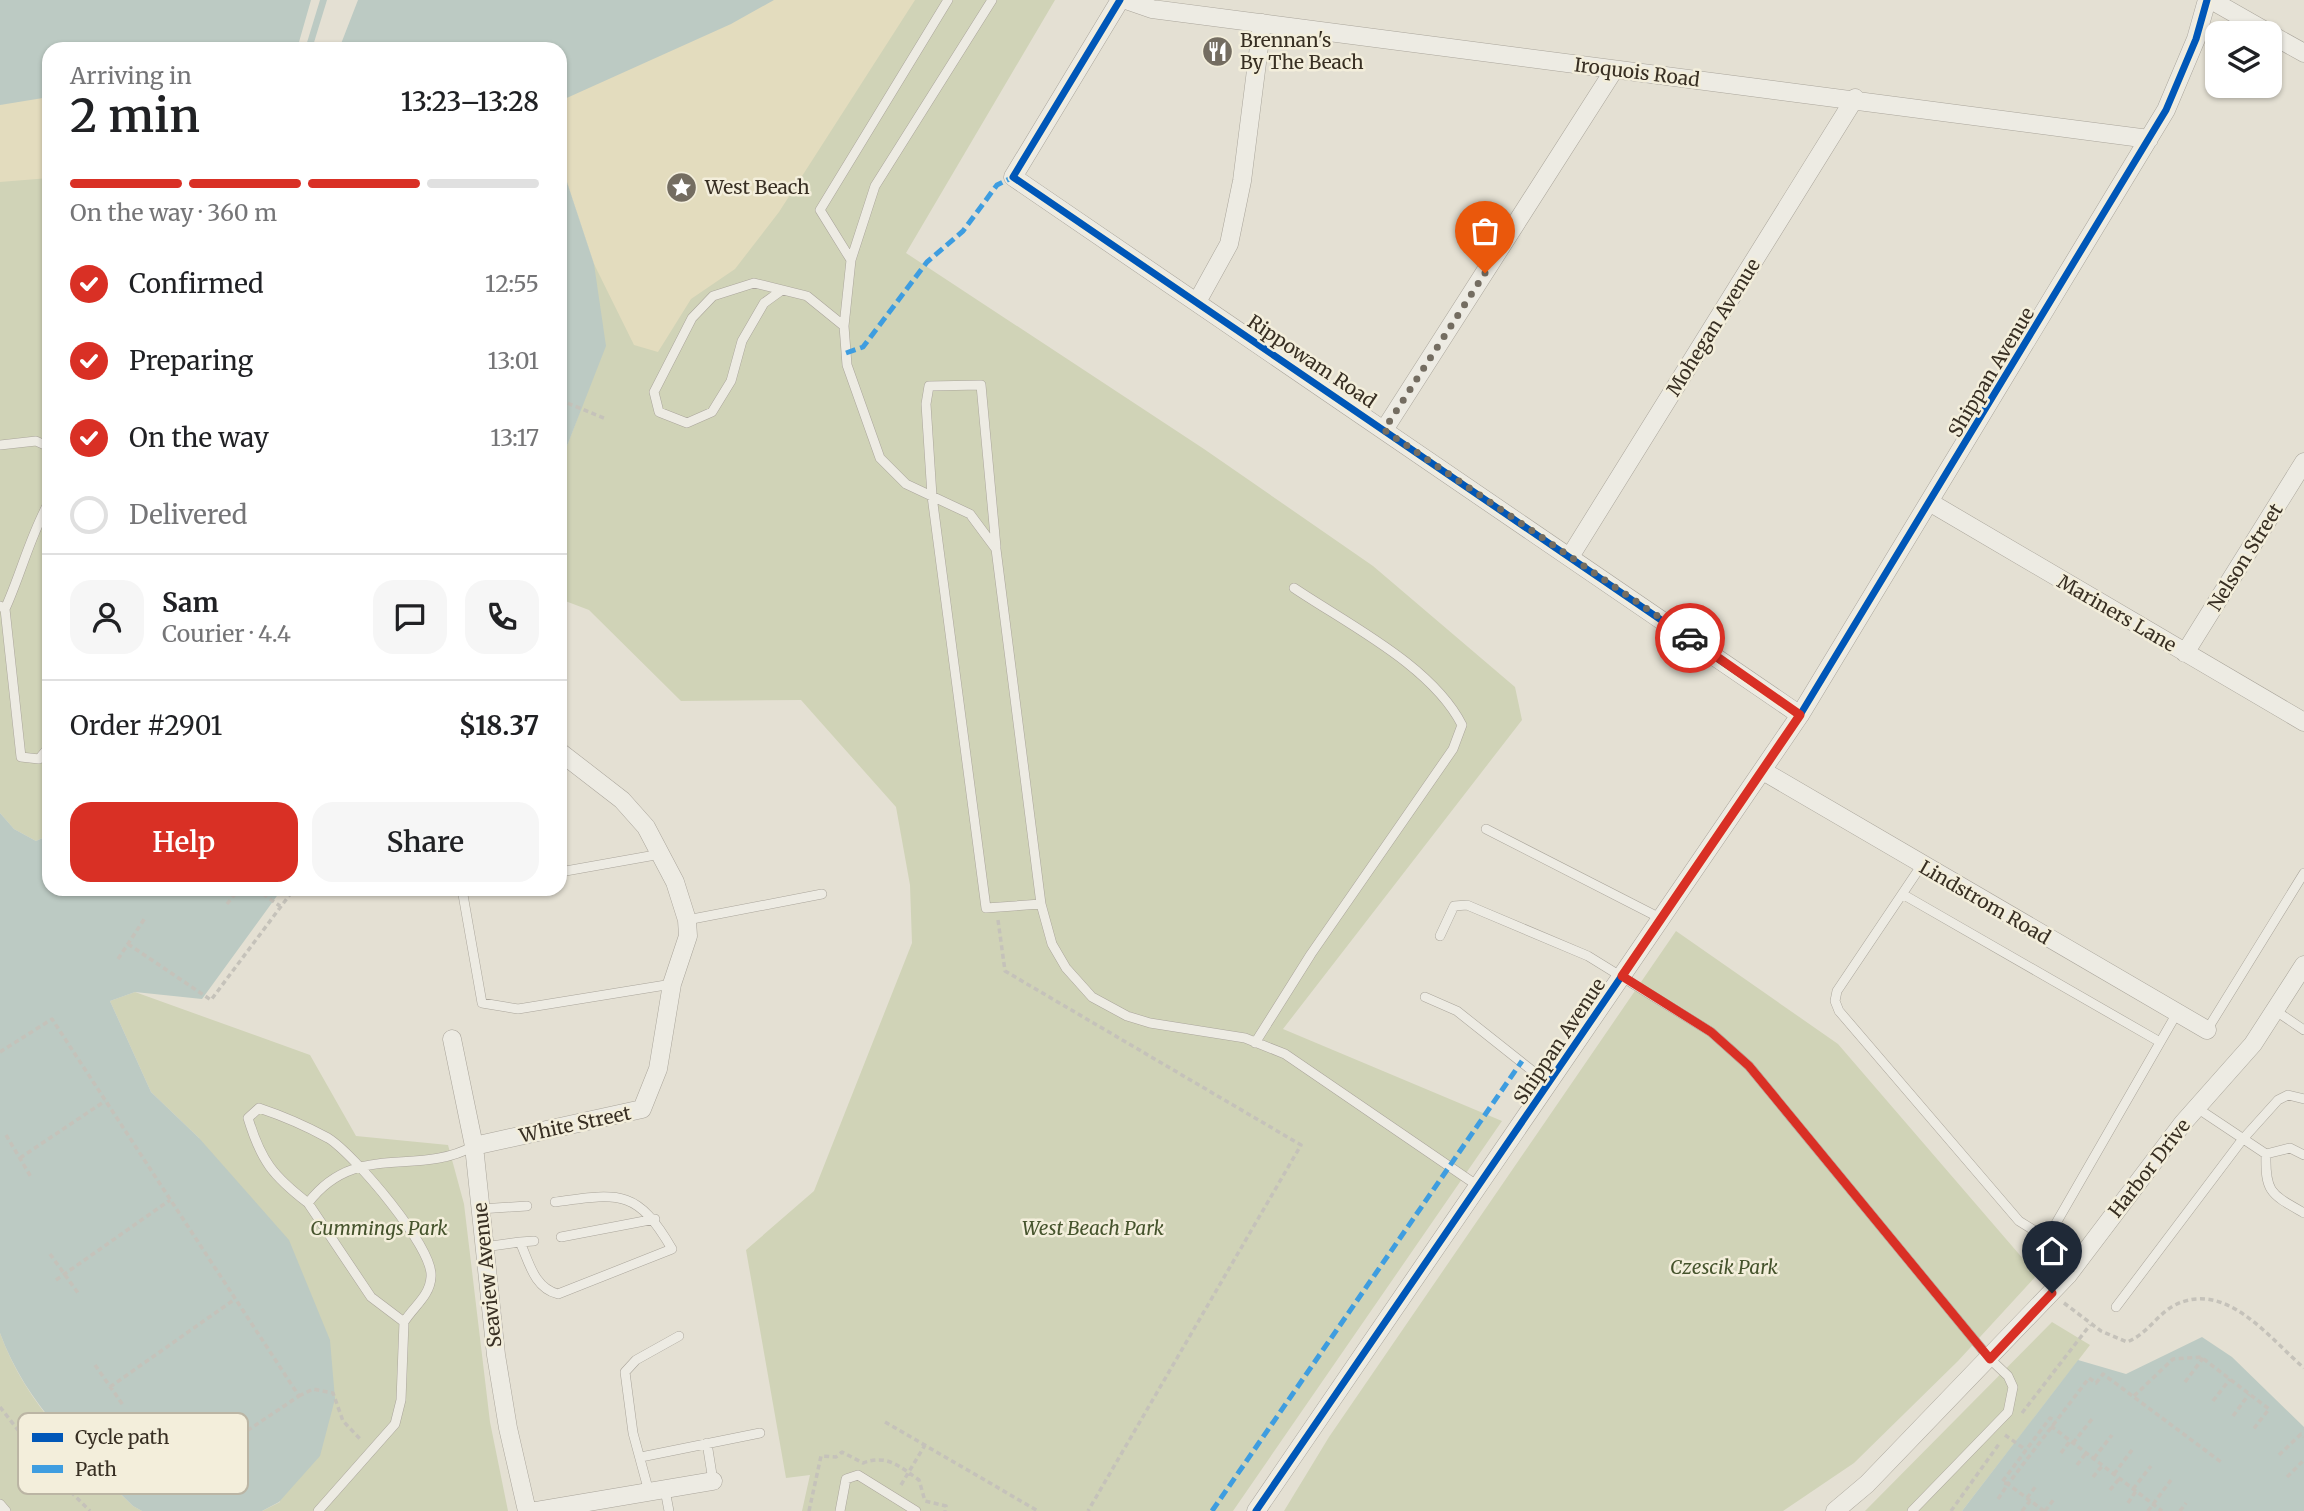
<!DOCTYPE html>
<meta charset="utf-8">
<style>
body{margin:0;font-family:Merriweather,serif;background:#f6f6f6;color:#202124;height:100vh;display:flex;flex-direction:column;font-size:26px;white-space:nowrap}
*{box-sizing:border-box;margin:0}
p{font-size:23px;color:#757577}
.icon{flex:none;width:38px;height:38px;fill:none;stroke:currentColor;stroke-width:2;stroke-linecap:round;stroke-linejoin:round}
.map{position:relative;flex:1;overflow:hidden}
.sheet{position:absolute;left:42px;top:42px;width:525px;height:854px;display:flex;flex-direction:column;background:#fff;border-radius:21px;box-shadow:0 2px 5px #0004}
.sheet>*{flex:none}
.fabs{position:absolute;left:2205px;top:21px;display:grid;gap:14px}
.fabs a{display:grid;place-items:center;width:77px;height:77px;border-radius:14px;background:#fff;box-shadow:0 2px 5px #0004;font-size:35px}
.pin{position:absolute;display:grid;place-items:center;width:60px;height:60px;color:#fff;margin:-72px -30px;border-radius:50% 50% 50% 0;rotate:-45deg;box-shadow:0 0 7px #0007}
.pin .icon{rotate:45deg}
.courier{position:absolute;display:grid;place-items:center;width:70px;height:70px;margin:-35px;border:5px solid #d93025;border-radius:50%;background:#fff;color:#222;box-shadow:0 2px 9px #0007}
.overview em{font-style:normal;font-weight:600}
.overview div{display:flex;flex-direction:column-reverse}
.overview{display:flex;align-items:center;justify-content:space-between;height:119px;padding:0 28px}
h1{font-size:46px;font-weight:600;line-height:52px}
.bar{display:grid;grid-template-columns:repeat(4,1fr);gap:10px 7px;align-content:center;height:84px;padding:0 28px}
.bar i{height:9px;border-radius:5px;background:#e0e0e0}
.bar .selected{background:#d93025}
.bar p{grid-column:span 4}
.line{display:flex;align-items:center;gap:18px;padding:0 28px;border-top:2px solid #e0e0e0}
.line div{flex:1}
.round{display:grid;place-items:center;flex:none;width:74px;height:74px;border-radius:21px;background:#f6f6f6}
ol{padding:0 28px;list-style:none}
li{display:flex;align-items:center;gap:21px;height:77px}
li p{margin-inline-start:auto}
li .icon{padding:7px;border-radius:50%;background:#d93025;color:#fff;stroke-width:4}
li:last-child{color:#757577}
li i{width:38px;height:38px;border:4px solid #e0e0e0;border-radius:50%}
.button{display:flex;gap:14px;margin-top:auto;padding:14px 28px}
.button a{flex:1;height:80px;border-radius:21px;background:#d93025;color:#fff;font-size:28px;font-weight:600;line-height:80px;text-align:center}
.button a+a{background:#f6f6f6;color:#202124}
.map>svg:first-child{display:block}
</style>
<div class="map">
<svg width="2304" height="1511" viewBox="0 0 2304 1511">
<rect width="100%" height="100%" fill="#e4e0d3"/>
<path fill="#d0d3b7" d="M774 0H1055L906 253 1204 449 1373 566 1515 687 1522 720 1283 1029 1502 1121 1233 1511H802L810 1475 786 1478 746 1250 814 1191 912 943 910 885 896 807 801 700 681 701 589 610 560 599V464L581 409 594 264 560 161Z
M49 97V835L36 841 14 829 0 813V105Z
M1676 931 1838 1044 2037 1275 1958 1361 1854 1463 1783 1511H1284L1329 1437Z
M135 992 310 1055 356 1136 448 1145 464 1204 490 1422 508 1511H262L280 1502 199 1138 151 1092 110 1001Z
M2052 1322 2090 1345 1962 1511H1865Z
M0 1333C27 1407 79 1453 133 1506L142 1511H0Z"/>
<path fill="#e3dcbe" d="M696 0H915L779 212 735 269 691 299 658 352 634 345 594 264 560 161V60Z
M49 93V178L0 182V105Z"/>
<path fill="#bccac3" d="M0 0H774L731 24 560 101V49H49V97L0 105Z
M560 161 594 264 606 346 560 464Z
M0 813 14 829 36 841 49 835V889H282L202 999 135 992 110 1001 151 1092 199 1138 289 1240 330 1340 335 1399 320 1456 279 1502 262 1511H142L133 1506C80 1453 27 1406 0 1333Z
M2202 1337 2232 1357 2304 1427V1511H1962L2078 1360 2126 1374Z"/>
<path fill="#e4e0d3" d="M311 0H320L305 49H297Z
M327 0H358L339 49H312Z"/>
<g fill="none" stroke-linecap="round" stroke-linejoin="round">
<defs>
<path id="lane" d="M992 0 875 186 851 260 844 326 847 365 880 458 906 484 970 514 996 549 1041 904 1052 944 1066 968 1092 997 1127 1016 1150 1023 1245 1038 1285 1054 1478 1186
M851 260 820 210 948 0
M782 290 764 303 742 341 731 381 712 412 687 423 659 412 654 392 692 318 713 296 754 283 807 296 844 326
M0 445 36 441 49 447
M996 547 981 385 929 386 926 404 932 496 986 908 1041 904
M0 606 5 609 21 757 39 759 49 747
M5 609C21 574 30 536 49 502
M1486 829 1662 919
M1921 866 1837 991 1835 1001 1839 1011 2019 1221 2035 1231 2046 1232 2055 1225 2177 1013
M560 872 661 854
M462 889 482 1003 518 1009 672 984
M1904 895 2160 1042
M687 920 822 894
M1440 936 1454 906 1467 905 1588 956 1711 1032 1749 1066 1990 1359 2008 1376 2013 1387 2008 1412 1912 1511
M1425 997 1457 1011 1549 1084
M2276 1011 2304 1030
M2207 1030 2304 873
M1255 1043 1311 954 1453 749 1462 725C1432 666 1349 625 1294 588
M2197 1108 2266 1154 2290 1148 2304 1155
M2266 1154C2265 1193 2271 1194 2304 1213
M308 1203C273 1176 261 1161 248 1118L259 1108C283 1116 306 1126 328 1138 354 1154 434 1248 431 1277 430 1296 413 1307 404 1322L371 1297 308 1203C356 1140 415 1178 474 1146
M480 1209 527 1206
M561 1237 655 1219
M520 1242 534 1241
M484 1247 520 1242C529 1262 534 1288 558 1294L672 1249C637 1189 620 1193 555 1202
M2116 1307 2242 1140 2278 1100 2288 1095 2304 1099
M707 1443 713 1481
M641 1457 760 1433
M665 1490 669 1511
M649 1492 633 1433 625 1372 636 1360 679 1336
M0 1504 6 1511
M318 1511 395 1424 401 1400 404 1322
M840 1511 846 1479 858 1475 916 1511"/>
<path id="street" d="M1120 0 1013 177 1800 715
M1126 0 1152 9 2149 139
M2211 0 2269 33
M2270 34 2304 53
M1197 302 1229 244 1242 181 1262 23
M1384 430 1614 70
M1931 503 2304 722
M1571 555 1855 98
M2185 653 2304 462
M1763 771 2207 1030
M452 1039 474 1146 496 1355 508 1428 527 1511
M474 1146 642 1109 658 1069 672 984 688 936 687 920 675 882 646 827 622 800 560 752
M535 1511 713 1481
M1256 1511 1800 715 2166 110 2196 39 2207 0
M1835 1511 1867 1484 2068 1275 2183 1123 2253 1044 2304 965"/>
</defs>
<use href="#lane" stroke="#aaa59b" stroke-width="10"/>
<use href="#street" stroke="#aaa59b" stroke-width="19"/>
<path stroke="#c5c2ba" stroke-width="3.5" stroke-dasharray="5 3.5" stroke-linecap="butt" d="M560 400 606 419
M199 889H204
M256 889 280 906
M227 904 239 889
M998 920 1005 971 1301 1145 1088 1511
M128 944 211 1000 294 889
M118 959 145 918
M0 1052 52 1019 299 1396 175 1479
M6 1135 31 1177
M20 1158 105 1101
M50 1254 78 1293
M56 1280 170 1200
M2064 1303 2101 1331 2127 1342C2147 1334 2156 1316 2173 1306 2225 1278 2269 1338 2304 1368
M95 1365 123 1405
M2185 1382 2203 1358
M110 1387 235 1299
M299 1396 313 1389 333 1393 343 1421 362 1441
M2134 1396 2173 1359 2201 1357 2269 1409 2252 1431
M2213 1401 2230 1379
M0 1407 50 1471 90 1511
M2022 1413 2090 1325
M2233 1416 2249 1394
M885 1422 1038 1511
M2051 1426 2162 1511
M2005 1435 2026 1450
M2073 1443 2092 1419
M2061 1453 2070 1441
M2279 1455 2301 1434 2304 1437
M162 1458 183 1490
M2094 1458 2112 1435
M2077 1465 2086 1453
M2114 1474 2132 1450
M2093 1477 2102 1466
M2287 1477 2304 1460
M901 1485 925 1445
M2133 1489 2151 1466
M2110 1490 2119 1479
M2027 1498 2036 1486
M1998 1499 2008 1484 2002 1482 2050 1418 2056 1421
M2128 1503 2136 1491
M809 1511 821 1456 836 1457 842 1452 863 1463C887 1454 899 1466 919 1480L925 1501 946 1506 945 1511
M1951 1511 1999 1444
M2022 1511 2030 1501
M2044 1511 2008 1484 2089 1378 2096 1383 2103 1374 2221 1462
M2045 1511 2054 1499
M2148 1511 2171 1480
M2180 1511 2186 1503"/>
<use href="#lane" stroke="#edebe3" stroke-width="9"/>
<use href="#street" stroke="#edebe3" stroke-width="18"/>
<path stroke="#3e9de0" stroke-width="5" stroke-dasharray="10 5" stroke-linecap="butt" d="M846 353 863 347 927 262 963 231 997 185 1013 177
M1212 1511 1522 1061"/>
<defs>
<path id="cycleway" d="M1120 0 1013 177 1800 715
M1256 1511 1800 715 2166 110 2196 39 2207 0"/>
</defs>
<use href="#cycleway" stroke="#f3eedb" stroke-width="11"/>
<use href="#cycleway" stroke="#0057b8" stroke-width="7"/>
</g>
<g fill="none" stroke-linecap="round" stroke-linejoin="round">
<path stroke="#746d61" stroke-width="7" stroke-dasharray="0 12.6" d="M1485 273 1384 430 1690 638"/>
<path stroke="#d93025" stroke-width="9" d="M1690 638 1800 715 1622 976 1711 1032 1749 1066 1990 1359 2052 1293"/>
</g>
<defs>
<symbol id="restaurant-disc" viewBox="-11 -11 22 22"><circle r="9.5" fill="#746d61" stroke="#f3eedb"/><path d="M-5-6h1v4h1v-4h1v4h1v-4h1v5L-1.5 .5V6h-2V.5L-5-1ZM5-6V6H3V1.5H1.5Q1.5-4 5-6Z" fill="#fff"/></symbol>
<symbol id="sight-disc" viewBox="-11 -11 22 22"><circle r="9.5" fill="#746d61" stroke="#f3eedb"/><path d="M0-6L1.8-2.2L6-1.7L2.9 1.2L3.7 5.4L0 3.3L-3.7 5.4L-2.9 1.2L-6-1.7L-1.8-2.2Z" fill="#fff"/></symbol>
</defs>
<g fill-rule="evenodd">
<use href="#restaurant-disc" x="1200" y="34" width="35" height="35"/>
<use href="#sight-disc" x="664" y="170" width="35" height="35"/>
</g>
<g text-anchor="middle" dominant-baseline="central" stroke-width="5" stroke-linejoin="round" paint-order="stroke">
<g font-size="19" fill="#382f23" stroke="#f3eedb" text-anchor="start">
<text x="1240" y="40">Brennan's<tspan x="1240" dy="22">By The Beach</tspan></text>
<text x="705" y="187">West Beach</text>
</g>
<g font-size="19" fill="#382f23" stroke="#f3eedb">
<text transform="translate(1637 72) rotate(7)">Iroquois Road</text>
<text transform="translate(1713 327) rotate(-58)">Mohegan Avenue</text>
<text transform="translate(1312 361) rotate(34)">Rippowam Road</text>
<text transform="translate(1991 372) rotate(-59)">Shippan Avenue</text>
<text transform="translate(2245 557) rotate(-58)">Nelson Street</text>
<text transform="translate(2117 613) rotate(30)">Mariners Lane</text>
<text transform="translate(1985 902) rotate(30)">Lindstrom Road</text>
<text transform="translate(1559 1041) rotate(-56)">Shippan Avenue</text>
<text transform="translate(575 1124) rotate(-12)">White Street</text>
<text transform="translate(2149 1168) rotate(-52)">Harbor Drive</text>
<text transform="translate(487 1275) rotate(-96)">Seaview Avenue</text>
</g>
<g font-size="19" font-style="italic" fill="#45532c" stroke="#f3eedb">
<text x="379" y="1228">Cummings Park</text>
<text x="1093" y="1228">West Beach Park</text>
<text x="1724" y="1267">Czescik Park</text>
</g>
</g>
<rect x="18" y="1413" width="230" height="81" rx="10" fill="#f3eedb" stroke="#bbb5a4" stroke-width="2"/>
<rect x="32" y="1433" width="31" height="9" fill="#0057b8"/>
<rect x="32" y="1465" width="31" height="8" fill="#3e9de0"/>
<g font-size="19" fill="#382f23">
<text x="75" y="1444">Cycle path</text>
<text x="75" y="1476">Path</text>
</g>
</svg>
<div class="fabs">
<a><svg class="icon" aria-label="layers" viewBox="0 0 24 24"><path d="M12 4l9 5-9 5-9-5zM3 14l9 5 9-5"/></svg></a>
</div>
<div class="pin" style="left:1485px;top:273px;background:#ea580c"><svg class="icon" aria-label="bag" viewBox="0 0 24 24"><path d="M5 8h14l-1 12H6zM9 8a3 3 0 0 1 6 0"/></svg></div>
<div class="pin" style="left:2052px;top:1293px;background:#1f2937"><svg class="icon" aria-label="home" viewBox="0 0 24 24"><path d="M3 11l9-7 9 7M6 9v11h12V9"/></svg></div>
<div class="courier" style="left:1690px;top:638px"><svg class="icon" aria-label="car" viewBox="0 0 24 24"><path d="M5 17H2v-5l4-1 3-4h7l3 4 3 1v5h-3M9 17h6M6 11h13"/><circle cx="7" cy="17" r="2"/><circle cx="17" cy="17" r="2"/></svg></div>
<section class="sheet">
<div class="overview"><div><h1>2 min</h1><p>Arriving in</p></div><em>13:23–13:28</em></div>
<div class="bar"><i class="selected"></i><i class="selected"></i><i class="selected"></i><i></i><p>On the way · 360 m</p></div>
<ol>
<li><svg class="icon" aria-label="check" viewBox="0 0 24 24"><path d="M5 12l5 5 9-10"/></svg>Confirmed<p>12:55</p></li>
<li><svg class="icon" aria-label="check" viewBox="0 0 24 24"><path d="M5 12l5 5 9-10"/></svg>Preparing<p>13:01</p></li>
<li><svg class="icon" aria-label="check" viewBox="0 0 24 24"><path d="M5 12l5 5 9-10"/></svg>On the way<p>13:17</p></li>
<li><i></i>Delivered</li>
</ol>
<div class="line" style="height:126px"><a class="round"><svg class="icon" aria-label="person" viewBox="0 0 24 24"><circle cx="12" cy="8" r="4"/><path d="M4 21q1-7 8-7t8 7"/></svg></a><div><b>Sam</b><p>Courier · 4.4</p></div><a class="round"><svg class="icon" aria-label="chat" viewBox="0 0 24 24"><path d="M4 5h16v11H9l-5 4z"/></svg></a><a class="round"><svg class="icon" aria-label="phone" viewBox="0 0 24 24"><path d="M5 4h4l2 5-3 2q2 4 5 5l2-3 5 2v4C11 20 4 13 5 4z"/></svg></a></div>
<div class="line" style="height:91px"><div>Order #2901</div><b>$18.37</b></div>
<div class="button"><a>Help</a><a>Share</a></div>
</section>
</div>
